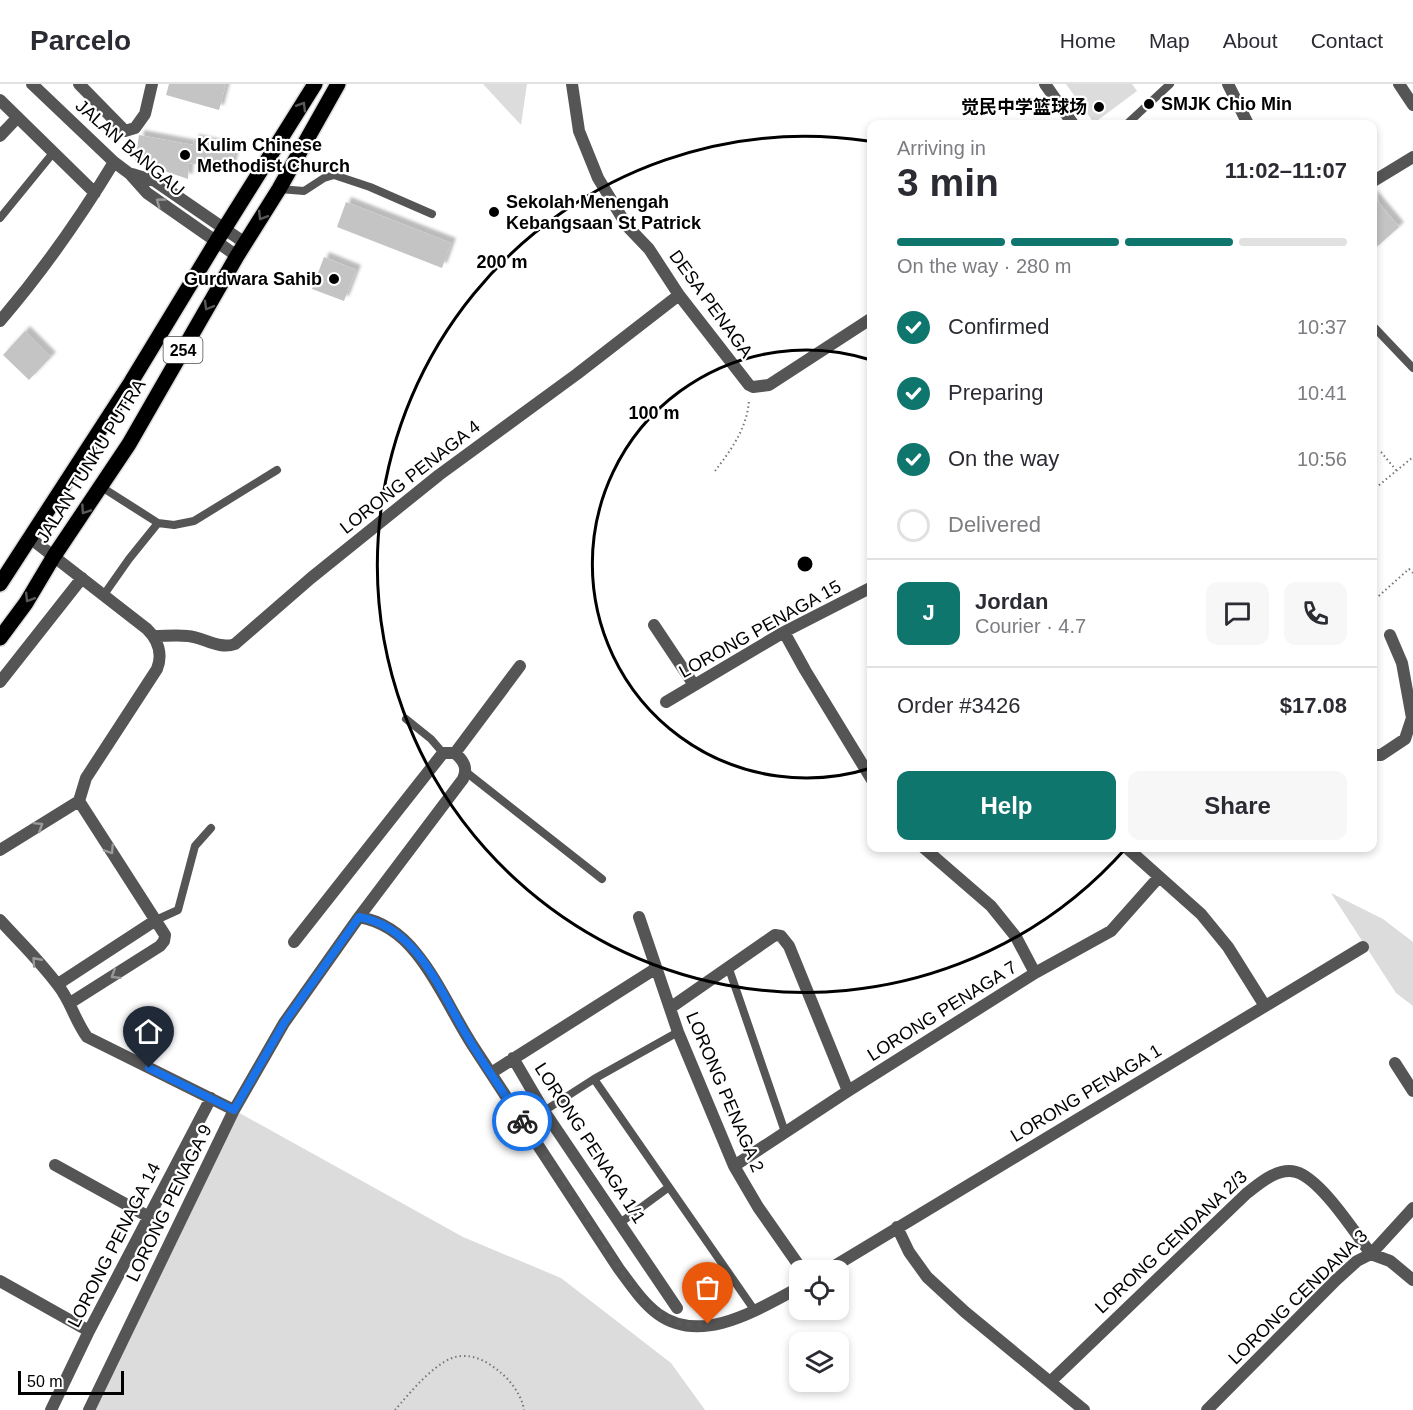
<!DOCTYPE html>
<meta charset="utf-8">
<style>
body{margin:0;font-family:Helvetica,"Noto Sans SC",sans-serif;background:#f7f7f7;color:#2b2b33;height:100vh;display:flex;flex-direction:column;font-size:22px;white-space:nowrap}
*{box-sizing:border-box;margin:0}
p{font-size:20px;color:#7c7c81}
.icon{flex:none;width:33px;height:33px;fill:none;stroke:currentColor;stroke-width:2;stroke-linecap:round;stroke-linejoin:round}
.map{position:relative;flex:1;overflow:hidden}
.side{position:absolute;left:867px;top:36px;width:510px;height:732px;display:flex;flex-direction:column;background:#fff;border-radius:12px;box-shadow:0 3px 9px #0003}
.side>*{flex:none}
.fabs{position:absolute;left:789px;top:1176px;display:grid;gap:12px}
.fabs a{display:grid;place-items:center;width:60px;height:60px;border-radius:12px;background:#fff;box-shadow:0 3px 9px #0003;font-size:30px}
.scale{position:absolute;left:18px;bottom:15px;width:106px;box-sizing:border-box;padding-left:6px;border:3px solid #000;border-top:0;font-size:16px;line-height:21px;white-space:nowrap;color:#000;-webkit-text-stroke:4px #fff;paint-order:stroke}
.pin{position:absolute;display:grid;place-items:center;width:51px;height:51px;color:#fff;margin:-62px -26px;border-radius:50% 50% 50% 0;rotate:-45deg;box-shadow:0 0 6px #0007}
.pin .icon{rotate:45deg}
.courier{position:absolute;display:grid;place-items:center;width:60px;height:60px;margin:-30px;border:4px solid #1a73e8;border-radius:50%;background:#fff;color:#222;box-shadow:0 2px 8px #0007}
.headline em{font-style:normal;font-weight:700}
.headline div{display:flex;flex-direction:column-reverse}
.headline{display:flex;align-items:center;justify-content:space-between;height:102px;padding:0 30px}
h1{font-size:39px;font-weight:700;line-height:45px}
.bar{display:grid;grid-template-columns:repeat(4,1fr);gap:9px 6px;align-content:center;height:72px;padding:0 30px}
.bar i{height:8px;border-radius:4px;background:#e1e1e2}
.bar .active{background:#0f766e}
.bar p{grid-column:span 4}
.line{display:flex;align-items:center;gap:15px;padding:0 30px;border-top:2px solid #e1e1e2}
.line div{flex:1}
.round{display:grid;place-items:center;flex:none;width:63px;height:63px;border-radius:12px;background:#f7f7f7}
ol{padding:0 30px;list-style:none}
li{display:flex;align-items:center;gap:18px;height:66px}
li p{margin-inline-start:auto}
li .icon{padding:6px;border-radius:50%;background:#0f766e;color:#fff;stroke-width:4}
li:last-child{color:#7c7c81}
li i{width:33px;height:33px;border:3px solid #e1e1e2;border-radius:50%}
.primary-button{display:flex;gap:12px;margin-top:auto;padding:12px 30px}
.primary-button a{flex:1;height:69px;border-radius:12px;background:#0f766e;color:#fff;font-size:24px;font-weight:700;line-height:69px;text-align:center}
.primary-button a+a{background:#f7f7f7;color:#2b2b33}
header{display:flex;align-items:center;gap:36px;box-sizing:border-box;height:84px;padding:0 30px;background:#fff;border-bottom:2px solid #e1e1e2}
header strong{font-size:28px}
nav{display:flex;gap:33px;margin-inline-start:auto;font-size:21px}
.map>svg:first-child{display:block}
</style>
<header>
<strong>Parcelo</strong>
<nav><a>Home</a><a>Map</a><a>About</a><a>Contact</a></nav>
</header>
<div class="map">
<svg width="1413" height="1326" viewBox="0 0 1413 1326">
<defs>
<filter id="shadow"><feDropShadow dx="5" dy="-5" stdDeviation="1.5" flood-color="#0004"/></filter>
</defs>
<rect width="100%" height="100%" fill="#fff"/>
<path fill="#dcdcdc" d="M483 0H527L521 41Z
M1066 0H1132L1137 7 1094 39Z
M1331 809 1383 835 1413 858V922L1396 909Z
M234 1026 463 1153 561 1194 671 1279 705 1326H89Z"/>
<path fill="#c4c4c4" filter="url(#shadow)" d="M169 0H226L219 26 166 11Z
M139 51 193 61 194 55 236 65 230 86 189 79 188 95 135 77Z
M1372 111 1399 143 1372 167Z
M346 118 451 159 442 184 337 143Z
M324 173 356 186 344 217 312 205Z
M25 247 51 273 29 296 3 271Z"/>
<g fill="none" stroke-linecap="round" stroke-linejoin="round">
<defs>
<path id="primary" d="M0 500 131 298 216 158 315 0
M0 554 26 519 54 472 129 360 237 172 279 105 338 0"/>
</defs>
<use href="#primary" stroke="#dbdbdb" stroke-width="18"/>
<path stroke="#777" stroke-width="2" stroke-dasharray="1.5 3" stroke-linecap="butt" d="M1372 199H1373
M1381 368 1396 386
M715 387C731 366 748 343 749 315
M1372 407 1413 373
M1372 518 1409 485 1413 489
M395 1326C409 1310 439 1272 462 1272 476 1271 489 1279 500 1288 511 1297 522 1312 524 1326"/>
<path stroke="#555" stroke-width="8" d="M1127 40 1170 0
M279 105 304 107 324 94 334 91 370 103 432 130
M0 134 53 69
M1372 241 1413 284
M100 402 158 439 174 441 194 437 277 386
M103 512 129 475 158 439
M406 635 431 655 443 669
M466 688 602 795
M156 836 178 826 195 762 211 744
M728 882 785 1048
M594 995 755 1227
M544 1027 594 995 678 948
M620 1139 669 1103"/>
<path stroke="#555" stroke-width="12" d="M32 0 114 78 130 90 147 109 237 172
M79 0 125 47 135 44 145 30 152 0
M572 0 579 47 598 94 627 142 649 165 679 211 749 301 753 303 769 301 872 234
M1045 0 1073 40
M1228 0 1248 40
M1399 0 1413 21
M0 16 95 109
M0 52 17 34
M132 90 155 97 245 159
M1372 98 1413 73
M0 237C43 187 80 134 114 78
M30 454 147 545C158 556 163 570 157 585L86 694 79 717
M654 541 694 601
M784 548 805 586 872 696
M154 552C165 552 177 551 188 552 203 553 219 566 235 560L311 494 439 391 577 290 679 211
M0 598 82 494
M666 618 784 548 872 503
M455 669 520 582
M1372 671H1381L1405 655 1412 634 1402 579 1390 551
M924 764 991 822 1016 853 1035 889
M1127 764 1201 830 1228 863 1265 922
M0 766 79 717
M359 833C382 837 401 850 416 869 439 897 453 931 473 962 522 1037 571 1111 619 1185 631 1201 642 1218 658 1230 702 1262 760 1224 800 1203
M639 833 678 948 734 1082 758 1123 802 1186
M0 836C19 857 40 877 57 900 71 917 74 935 87 953L234 1026
M294 858 443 669H455
M58 900 156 836
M70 919 160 862 164 857 165 851 79 717
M670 924 775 851 781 852 789 862 848 1007
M513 974 544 1027 677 1224
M1395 979 1413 1007
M491 989 655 885
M55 1081 149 1133
M734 1082 848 1007 1035 889 1111 847 1159 793
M897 1143 909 1168 927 1193 965 1228 1084 1326
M1371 1170 1390 1177 1413 1196
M828 1186 1363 863
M0 1197 89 1247
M1050 1298 1247 1109C1260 1099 1278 1083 1296 1088 1321 1095 1355 1149 1371 1170
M51 1326 89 1247 211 1014
M89 1326 234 1026 284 939 359 833 463 695C468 684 464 677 455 669
M1207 1326 1336 1196 1357 1177 1371 1170 1413 1124"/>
<use href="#primary" stroke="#000" stroke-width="15"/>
</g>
<defs><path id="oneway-chevron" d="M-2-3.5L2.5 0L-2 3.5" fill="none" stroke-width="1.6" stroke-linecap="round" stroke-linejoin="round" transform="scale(1.5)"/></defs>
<g stroke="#595959">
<use href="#oneway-chevron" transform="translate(302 22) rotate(-59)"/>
<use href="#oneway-chevron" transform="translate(262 132) rotate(122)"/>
<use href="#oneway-chevron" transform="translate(208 222) rotate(120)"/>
<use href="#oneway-chevron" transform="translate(85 426) rotate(124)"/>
<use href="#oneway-chevron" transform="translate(29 514) rotate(122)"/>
</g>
<g stroke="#999">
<use href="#oneway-chevron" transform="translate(160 118) rotate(-144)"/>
<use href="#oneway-chevron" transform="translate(39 742) rotate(-32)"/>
<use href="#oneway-chevron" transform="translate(110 766) rotate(57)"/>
<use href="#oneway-chevron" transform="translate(36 877) rotate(-132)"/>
<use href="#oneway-chevron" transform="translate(115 891) rotate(148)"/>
</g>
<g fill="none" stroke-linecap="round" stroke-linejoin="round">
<path stroke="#595959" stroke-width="6" stroke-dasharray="0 10.8" d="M522 1037 636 1209C659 1231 674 1245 708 1240"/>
<path stroke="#1a73e8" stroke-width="8" d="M149 984 234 1026 284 939 359 833C417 843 440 907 467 952 484 981 504 1009 522 1037"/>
</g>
<g fill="none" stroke="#000" stroke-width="3">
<path d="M871 684A214 214 0 1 1 871 276"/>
<path d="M1126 764A428 428 0 1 1 868 57"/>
</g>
<g fill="#000" stroke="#fff" stroke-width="2">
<circle cx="1149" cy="20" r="6"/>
<circle cx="1099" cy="23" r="6"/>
<circle cx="185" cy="71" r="6"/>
<circle cx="494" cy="128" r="6"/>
<circle cx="334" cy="195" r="6"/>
</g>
<g text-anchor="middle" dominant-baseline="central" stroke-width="4.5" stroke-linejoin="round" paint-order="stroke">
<rect fill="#fff" stroke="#4c4c4c" stroke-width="1.5" x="163.5" y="253" width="39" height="26" rx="4.5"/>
<g font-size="16" font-weight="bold" fill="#000">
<text x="183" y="266">254</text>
</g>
<g font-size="18" font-weight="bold" fill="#000" stroke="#fff" text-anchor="start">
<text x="1161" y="20">SMJK Chio Min</text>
<text x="1087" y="23" text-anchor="end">觉民中学篮球场</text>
<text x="197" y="61">Kulim Chinese<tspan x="197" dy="21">Methodist Church</tspan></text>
<text x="506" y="118">Sekolah Menengah<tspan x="506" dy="21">Kebangsaan St Patrick</tspan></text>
<text x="322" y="195" text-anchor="end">Gurdwara Sahib</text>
</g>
<g font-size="18" fill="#000" stroke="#fff">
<text transform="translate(130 64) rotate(41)">JALAN BANGAU</text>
<text transform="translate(711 220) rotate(54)">DESA PENAGA</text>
<text transform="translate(91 377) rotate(-58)">JALAN TUNKU PUTRA</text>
<text transform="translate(410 393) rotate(-38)">LORONG PENAGA 4</text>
<text transform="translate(760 545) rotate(-29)">LORONG PENAGA 15</text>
<text transform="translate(942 927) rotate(-32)">LORONG PENAGA 7</text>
<text transform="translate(725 1008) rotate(67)">LORONG PENAGA 2</text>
<text transform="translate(1086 1009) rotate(-31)">LORONG PENAGA 1</text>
<text transform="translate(590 1059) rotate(57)">LORONG PENAGA 1/1</text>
<text transform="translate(169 1119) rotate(-64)">LORONG PENAGA 9</text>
<text transform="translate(1171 1158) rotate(-43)">LORONG CENDANA 2/3</text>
<text transform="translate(114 1161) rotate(-63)">LORONG PENAGA 14</text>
<text transform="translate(1298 1213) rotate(-44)">LORONG CENDANA 3</text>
</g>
</g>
<circle cx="805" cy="480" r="9" fill="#000" stroke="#fff" stroke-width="3"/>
<g font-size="18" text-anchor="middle" font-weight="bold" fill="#000" stroke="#fff" stroke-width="4.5" stroke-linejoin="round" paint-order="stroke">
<text x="502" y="184">200 m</text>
<text x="654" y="335">100 m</text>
</g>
</svg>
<div class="fabs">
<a><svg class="icon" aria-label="locate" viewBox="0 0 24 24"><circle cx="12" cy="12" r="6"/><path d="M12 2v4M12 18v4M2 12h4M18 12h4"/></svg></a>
<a><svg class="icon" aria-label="layers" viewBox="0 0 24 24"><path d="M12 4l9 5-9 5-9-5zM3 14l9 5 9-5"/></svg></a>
</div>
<div class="scale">50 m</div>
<div class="pin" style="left:708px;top:1240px;background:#ea580c"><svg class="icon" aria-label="bag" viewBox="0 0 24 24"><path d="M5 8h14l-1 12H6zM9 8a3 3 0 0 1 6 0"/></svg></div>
<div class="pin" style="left:149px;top:984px;background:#1f2937"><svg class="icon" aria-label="home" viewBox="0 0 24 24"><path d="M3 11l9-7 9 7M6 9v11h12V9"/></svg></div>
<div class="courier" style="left:522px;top:1037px"><svg class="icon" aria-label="bike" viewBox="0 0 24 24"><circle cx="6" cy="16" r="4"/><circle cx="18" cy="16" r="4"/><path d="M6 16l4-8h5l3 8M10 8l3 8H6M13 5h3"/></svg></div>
<section class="side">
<div class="headline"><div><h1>3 min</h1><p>Arriving in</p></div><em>11:02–11:07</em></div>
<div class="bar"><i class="active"></i><i class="active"></i><i class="active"></i><i></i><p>On the way · 280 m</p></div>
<ol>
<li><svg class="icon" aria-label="check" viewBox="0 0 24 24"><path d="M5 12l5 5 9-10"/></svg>Confirmed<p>10:37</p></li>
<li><svg class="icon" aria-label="check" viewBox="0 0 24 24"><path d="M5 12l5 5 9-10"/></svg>Preparing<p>10:41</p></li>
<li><svg class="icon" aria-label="check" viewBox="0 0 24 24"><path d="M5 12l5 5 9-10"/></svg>On the way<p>10:56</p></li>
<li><i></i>Delivered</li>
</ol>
<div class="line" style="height:108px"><b class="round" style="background:#0f766e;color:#fff">J</b><div><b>Jordan</b><p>Courier · 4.7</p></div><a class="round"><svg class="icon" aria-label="chat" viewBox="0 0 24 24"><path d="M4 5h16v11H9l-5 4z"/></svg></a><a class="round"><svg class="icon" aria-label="phone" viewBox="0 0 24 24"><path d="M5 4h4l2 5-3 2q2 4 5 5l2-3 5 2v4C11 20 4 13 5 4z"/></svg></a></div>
<div class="line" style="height:78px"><div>Order #3426</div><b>$17.08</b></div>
<div class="primary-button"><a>Help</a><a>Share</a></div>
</section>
</div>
